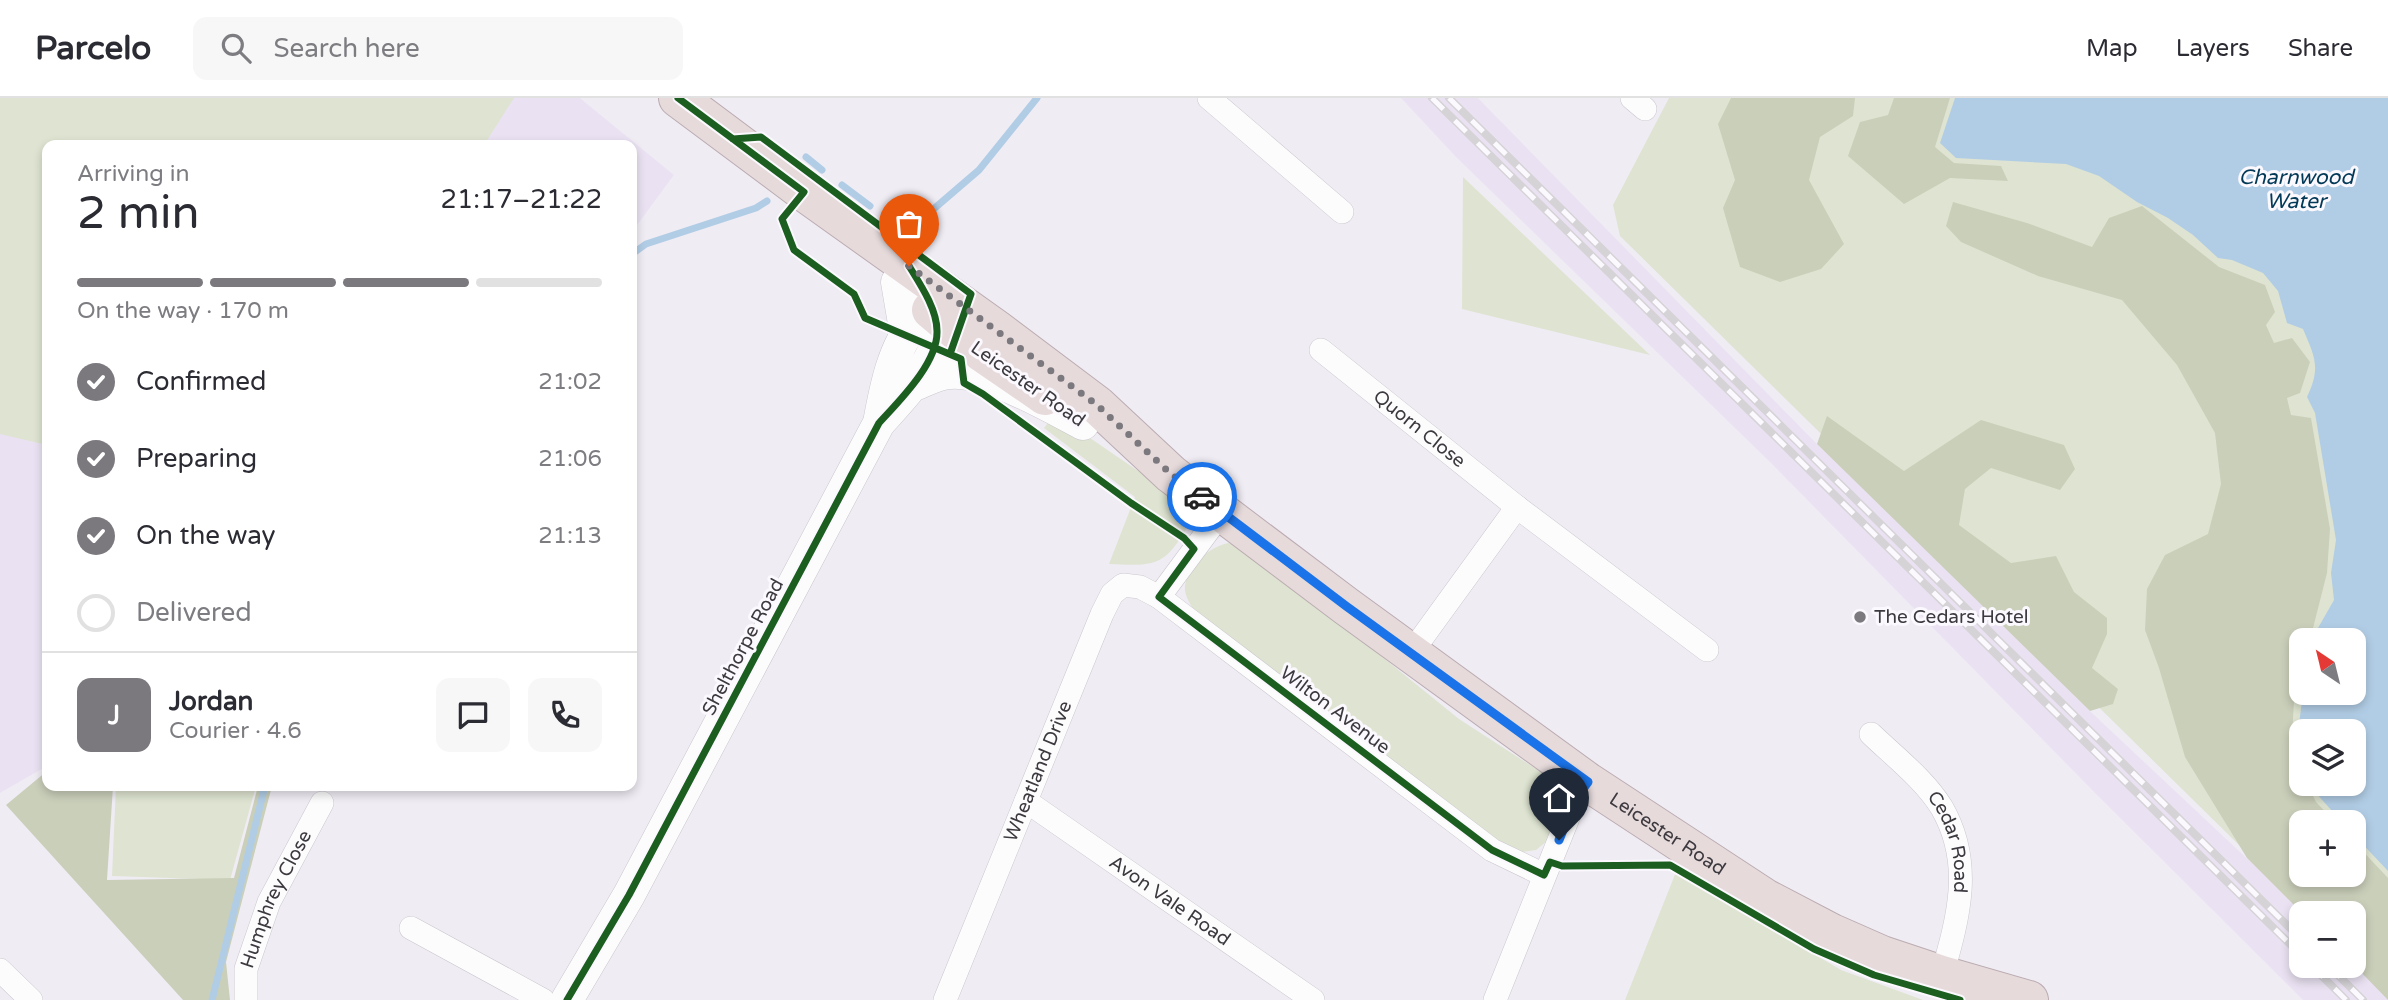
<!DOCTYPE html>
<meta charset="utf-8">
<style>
body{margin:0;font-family:"Varela Round",sans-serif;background:#f7f7f7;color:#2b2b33;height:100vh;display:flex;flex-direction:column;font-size:26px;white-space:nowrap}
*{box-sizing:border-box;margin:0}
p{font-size:23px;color:#7c7c81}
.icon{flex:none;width:38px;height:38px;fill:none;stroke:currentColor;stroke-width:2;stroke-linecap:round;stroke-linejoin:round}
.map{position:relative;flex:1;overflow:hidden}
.side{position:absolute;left:42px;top:42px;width:595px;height:651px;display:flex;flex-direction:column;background:#fff;border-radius:14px;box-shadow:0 4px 10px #0003}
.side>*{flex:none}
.needle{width:46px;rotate:325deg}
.tools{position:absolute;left:2289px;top:530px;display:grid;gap:14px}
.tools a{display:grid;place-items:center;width:77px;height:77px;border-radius:14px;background:#fff;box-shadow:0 4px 10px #0003;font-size:35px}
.pin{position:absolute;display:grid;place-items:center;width:60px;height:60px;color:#fff;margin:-72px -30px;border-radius:50% 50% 50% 0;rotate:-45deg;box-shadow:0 0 7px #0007}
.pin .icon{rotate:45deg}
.courier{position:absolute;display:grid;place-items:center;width:70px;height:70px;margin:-35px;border:5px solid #1a73e8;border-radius:50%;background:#fff;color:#222;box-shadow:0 2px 9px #0007}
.summary em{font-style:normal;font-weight:600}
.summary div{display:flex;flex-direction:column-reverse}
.summary{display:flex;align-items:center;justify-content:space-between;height:119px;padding:0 35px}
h1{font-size:46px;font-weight:600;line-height:52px}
.bar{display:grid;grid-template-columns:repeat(4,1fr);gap:10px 7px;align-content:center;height:84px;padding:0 35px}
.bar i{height:9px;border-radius:5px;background:#e1e1e2}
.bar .on{background:#7b787e}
.bar p{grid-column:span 4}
.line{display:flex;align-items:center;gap:18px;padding:0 35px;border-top:2px solid #e1e1e2}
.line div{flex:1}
.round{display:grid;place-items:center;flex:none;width:74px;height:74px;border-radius:14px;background:#f7f7f7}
ol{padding:0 35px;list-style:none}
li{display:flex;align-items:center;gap:21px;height:77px}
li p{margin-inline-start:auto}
li .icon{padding:7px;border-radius:50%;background:#7b787e;color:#fff;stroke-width:4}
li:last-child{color:#7c7c81}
li i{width:38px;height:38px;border:4px solid #e1e1e2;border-radius:50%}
header{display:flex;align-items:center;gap:42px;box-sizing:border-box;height:98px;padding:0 35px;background:#fff;border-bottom:2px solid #e1e1e2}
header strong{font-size:33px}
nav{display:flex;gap:38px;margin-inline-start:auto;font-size:24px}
.search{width:490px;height:63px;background:#f7f7f7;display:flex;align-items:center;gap:18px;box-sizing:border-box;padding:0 24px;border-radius:14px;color:#7c7c81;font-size:26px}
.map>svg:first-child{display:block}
</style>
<header>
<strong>Parcelo</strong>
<div class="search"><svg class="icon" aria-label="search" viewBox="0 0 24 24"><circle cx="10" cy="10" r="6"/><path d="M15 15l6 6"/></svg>Search here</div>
<nav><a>Map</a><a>Layers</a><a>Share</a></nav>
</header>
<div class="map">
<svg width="2388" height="902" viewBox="0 0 2388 902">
<rect width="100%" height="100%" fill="#f0ecf4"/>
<path fill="#eae2f2" d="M0 0H580L674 77 632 134V47H47V668L0 695Z
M1401 0H1478L1817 346 2090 613 2305 815 2301 816V868H2354V863L2388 897V902H2303L2097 697 1771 365 1456 59Z"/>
<path fill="#dee4d1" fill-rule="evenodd" d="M0 0H514L484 47H47V347L0 336Z
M1669 0H2388V895L2354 816 2308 815 1620 138 1613 107ZM2301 542H2354V595H2301ZM2301 634H2354V686H2301ZM2301 724H2354V777H2301Z
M1463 79 1650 257 1462 211Z
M1055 316 1179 401 1188 410 1192 421C1166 466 1161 469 1109 466L1135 399 1044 330Z
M1228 445 1245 449 1255 456 1459 621 1547 678 1559 690 1561 700 1559 715 1547 743 1536 752 1522 754 1495 742 1195 514C1190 506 1184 497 1185 488 1188 468 1209 449 1228 445Z
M116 688H256L230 782 112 778Z
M1676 774 1841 872 1923 902H1625Z"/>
<path fill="#cacfba" d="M1731 0H1855L1853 18 1820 39 1809 82 1844 146 1821 171 1780 184 1740 169 1723 110 1735 82 1718 26Z
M1894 0H1950L1935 49 1954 65 2001 68 2008 83 1950 80 1904 106 1848 58 1860 24 1888 17Z
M1953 104 2027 125 2092 149 2109 120 2142 108 2219 169 2265 187 2275 214 2266 227 2274 245 2292 240 2310 264 2300 295 2287 300 2291 317 2311 320 2330 431 2327 475 2310 542H2301V578L2294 603 2291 655 2301 675V686H2307L2316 704 2335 724H2301V777H2354V744L2388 780V902L2354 867V816L2302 815 2247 760 2185 659 2159 570 2145 532 2147 491 2165 457 2208 436 2221 386 2215 335 2177 267 2122 202 2038 178 1961 144 1946 128Z
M1827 318 1904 373 1981 322 2064 347 2075 371 2060 392 1991 370 1965 391 1959 427 2011 465 2056 458 2074 494 2107 520V536L2092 570 2118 591 2113 606 2090 613 1817 346Z
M47 673V688H113L107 782 234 780 258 688H272L226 864 230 902H183L6 707Z"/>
<path fill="#b1cde5" d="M1955 0H2388V773L2354 737V724H2342L2315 694 2312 686H2354V634H2301V660L2297 642 2303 595H2354V542H2319L2318 530 2334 502 2331 475 2336 442 2315 315 2307 299C2321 270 2315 259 2303 231L2287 225 2278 193 2263 175 2232 162 2218 160 2193 137 2168 120 2137 104 2099 78 2066 66 1956 60 1940 45Z"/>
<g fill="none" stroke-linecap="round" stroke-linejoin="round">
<path stroke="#b1cde5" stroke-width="7" d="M806 59 822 72
M842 87 870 108
M890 123 901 132 915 127 979 72 1037 0
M632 156 646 146 756 110 767 103
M212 902 265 688"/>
<defs>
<g id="street">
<path d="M1209 0 1342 114"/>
<path d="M1632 0 1645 11"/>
<path id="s1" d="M1321 252 1517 409 1707 552"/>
<path d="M1159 499 1222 414"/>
<path d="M1411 555 1517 409"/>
<path id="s2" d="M1871 636C1895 659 1925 682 1942 710 1974 766 1958 820 1942 877"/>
<path id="s3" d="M1026 703 1313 902"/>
<path d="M411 830 543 902"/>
<path d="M0 872 31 902"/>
<path id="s4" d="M246 902V871L269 804 322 705"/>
<path id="s5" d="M945 902 1102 516 1112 496 1123 487 1140 489 1159 499 1492 752 1544 777"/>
<path d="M1495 902 1576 700 1588 684"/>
</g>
<path id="secondary" d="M897 184 906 237
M912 288C922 284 933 278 943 276 980 267 1050 309 1083 326
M879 325C885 292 893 248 917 222 925 214 937 210 947 207
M567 902 629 797 879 325C898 304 940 262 937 232 936 221 930 209 926 200"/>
<g id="highway">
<path id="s6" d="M678 0 804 94 996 231 1097 307 1171 376 1346 508 1588 684 1765 800 1832 835 1882 857 1942 877 2029 902"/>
<path d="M931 212 981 254 1045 298"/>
</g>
</defs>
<use href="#street" stroke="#cac7cd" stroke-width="24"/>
<use href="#secondary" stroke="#cac7cd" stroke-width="33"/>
<use href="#highway" stroke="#bbacb1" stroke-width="40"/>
<use href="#street" stroke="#fdfcfd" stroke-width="23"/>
<use href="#secondary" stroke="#fdfcfd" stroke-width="32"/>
<use href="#highway" stroke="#e6dadb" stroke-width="38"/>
<defs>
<path id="rail" d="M1432 0 2301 857
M1449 0 2301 841
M2312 868 2346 902
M2329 868 2363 902"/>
</defs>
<use href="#rail" stroke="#d5d3d6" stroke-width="8"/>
<use href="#rail" stroke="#fbf8fe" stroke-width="5" stroke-dasharray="16" stroke-linecap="butt"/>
<defs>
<path id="cycleway" d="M678 0 804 94 782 121 794 152 854 196 865 220 961 261 964 285 983 296 1131 405 1184 440 1194 451 1159 499 1492 752 1544 777 1550 764 1562 768 1670 767 1814 851 1874 877 1960 902
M733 41 761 39 971 196 950 256
M567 902 629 797 879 325C899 303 938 265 937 233 937 211 920 186 909 168"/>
</defs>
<use href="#cycleway" stroke="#fbf8fe" stroke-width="11"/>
<use href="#cycleway" stroke="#1b5e20" stroke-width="7"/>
</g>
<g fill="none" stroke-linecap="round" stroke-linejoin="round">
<path stroke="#7b787e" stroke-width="7" stroke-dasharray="0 12.6" d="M909 168 1097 307 1171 376 1202 399"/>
<path stroke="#1a73e8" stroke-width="9" d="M1202 399 1346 508 1588 684 1576 700 1559 742"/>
</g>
<circle fill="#7b787e" stroke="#fbf8fe" stroke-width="2.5" cx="1860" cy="519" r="7"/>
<g text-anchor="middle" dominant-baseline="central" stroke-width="6" stroke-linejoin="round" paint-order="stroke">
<g font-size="19" fill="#3c393f" stroke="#fbf8fe">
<text transform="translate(1028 286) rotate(35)">Leicester Road</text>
<text stroke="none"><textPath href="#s1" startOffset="126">Quorn Close</textPath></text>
<text transform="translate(743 549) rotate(-62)">Shelthorpe Road</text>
<text transform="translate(1335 612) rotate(37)">Wilton Avenue</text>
<text stroke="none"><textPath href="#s5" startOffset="247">Wheatland Drive</textPath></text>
<text stroke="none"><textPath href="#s6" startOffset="1234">Leicester Road</textPath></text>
<text stroke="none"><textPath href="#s2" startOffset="138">Cedar Road</textPath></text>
<text stroke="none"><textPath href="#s4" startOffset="107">Humphrey Close</textPath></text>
<text stroke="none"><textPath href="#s3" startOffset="175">Avon Vale Road</textPath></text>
</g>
<g font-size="19" fill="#3c393f" stroke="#fbf8fe" text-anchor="start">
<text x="1874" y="519">The Cedars Hotel</text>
</g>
<g font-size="21" font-style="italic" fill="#023957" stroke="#fbf8fe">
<text x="2296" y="79">Charnwood<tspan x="2296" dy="24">Water</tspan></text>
</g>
</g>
</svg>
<div class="tools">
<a><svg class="needle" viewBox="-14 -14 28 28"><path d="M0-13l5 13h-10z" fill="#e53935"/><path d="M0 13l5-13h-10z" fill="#7c7c81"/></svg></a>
<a><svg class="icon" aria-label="layers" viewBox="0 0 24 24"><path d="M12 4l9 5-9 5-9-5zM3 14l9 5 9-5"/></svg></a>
<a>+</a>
<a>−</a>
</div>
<div class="pin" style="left:909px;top:168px;background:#ea580c"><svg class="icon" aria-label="bag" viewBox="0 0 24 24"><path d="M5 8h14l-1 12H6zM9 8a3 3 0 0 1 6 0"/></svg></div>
<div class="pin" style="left:1559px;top:742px;background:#1f2937"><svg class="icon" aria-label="home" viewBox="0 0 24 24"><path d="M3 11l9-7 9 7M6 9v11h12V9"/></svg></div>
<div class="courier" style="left:1202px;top:399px"><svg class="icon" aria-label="car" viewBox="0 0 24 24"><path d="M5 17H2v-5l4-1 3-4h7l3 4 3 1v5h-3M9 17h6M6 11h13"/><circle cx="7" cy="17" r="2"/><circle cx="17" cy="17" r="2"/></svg></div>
<section class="side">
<div class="summary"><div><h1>2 min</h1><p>Arriving in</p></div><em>21:17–21:22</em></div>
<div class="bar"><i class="on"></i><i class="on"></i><i class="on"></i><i></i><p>On the way · 170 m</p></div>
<ol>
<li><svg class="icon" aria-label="check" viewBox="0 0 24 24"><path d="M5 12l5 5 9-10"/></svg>Confirmed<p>21:02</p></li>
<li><svg class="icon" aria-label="check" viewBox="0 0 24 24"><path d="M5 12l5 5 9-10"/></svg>Preparing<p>21:06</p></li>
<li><svg class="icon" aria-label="check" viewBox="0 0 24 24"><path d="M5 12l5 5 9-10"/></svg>On the way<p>21:13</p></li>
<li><i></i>Delivered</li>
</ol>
<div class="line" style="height:126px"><b class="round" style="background:#7b787e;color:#fff">J</b><div><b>Jordan</b><p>Courier · 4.6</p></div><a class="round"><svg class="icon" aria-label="chat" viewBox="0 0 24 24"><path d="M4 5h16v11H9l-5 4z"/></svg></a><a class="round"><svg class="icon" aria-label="phone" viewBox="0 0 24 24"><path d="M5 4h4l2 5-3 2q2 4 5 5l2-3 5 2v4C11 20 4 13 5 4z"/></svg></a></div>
</section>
</div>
